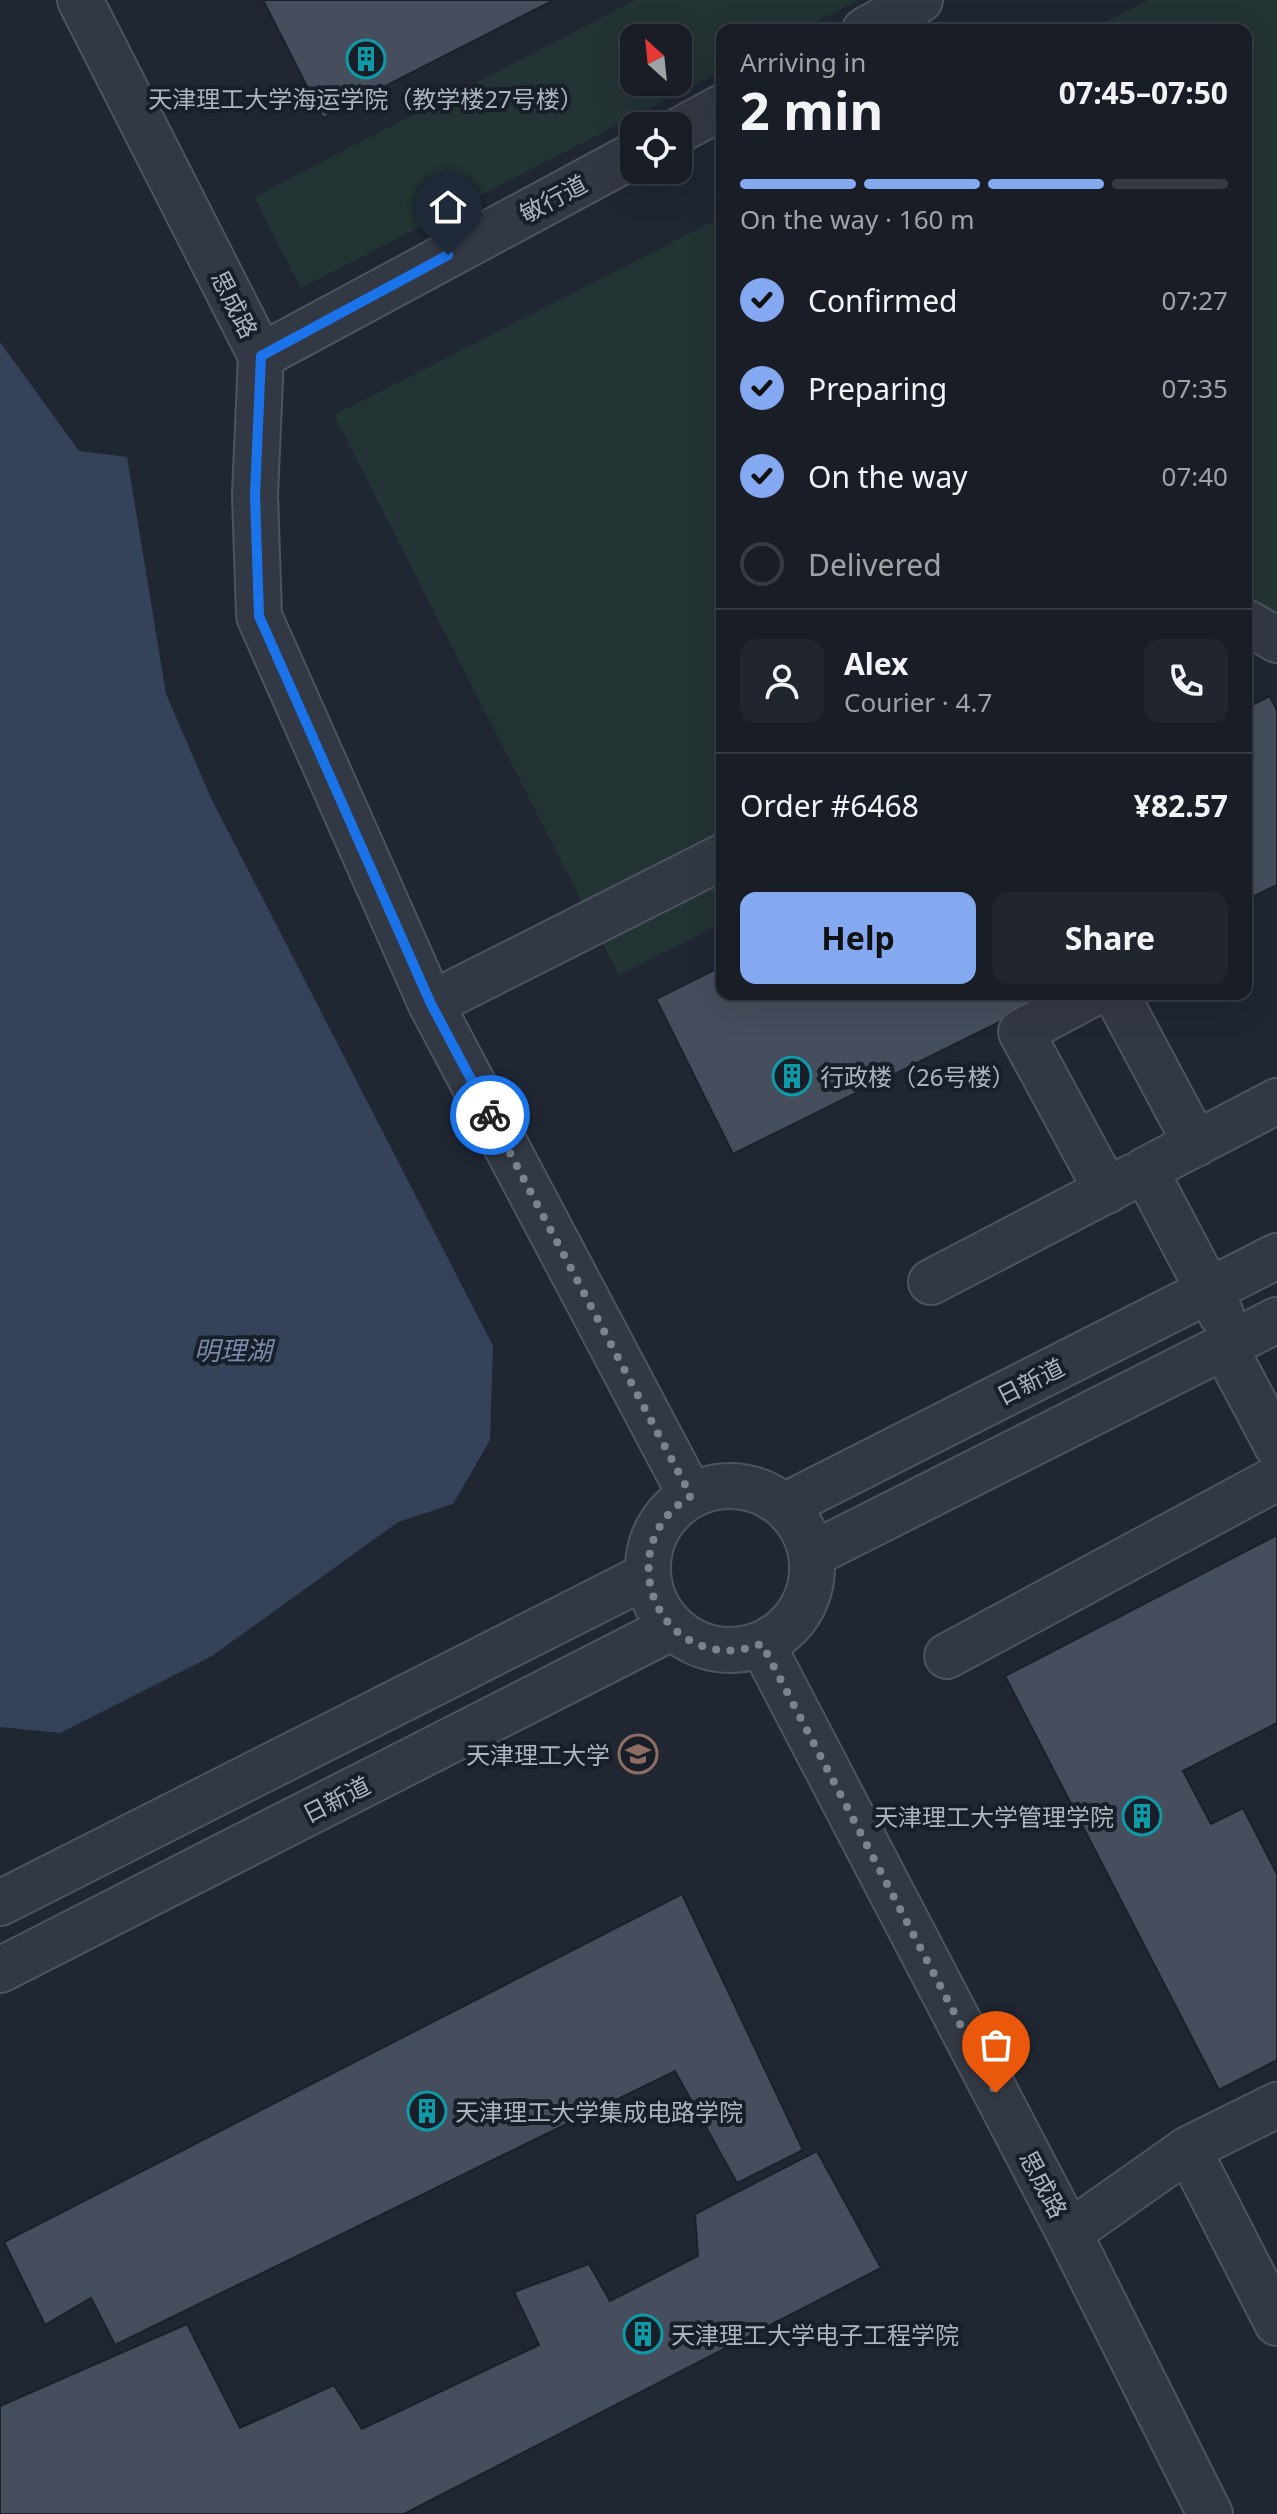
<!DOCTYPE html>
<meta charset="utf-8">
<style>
body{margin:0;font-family:"Noto Sans","Noto Sans SC",sans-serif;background:#21262e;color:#f1f3f6;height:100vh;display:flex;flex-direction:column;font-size:30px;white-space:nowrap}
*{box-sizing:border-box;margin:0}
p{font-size:26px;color:#9fa2a7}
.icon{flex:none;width:44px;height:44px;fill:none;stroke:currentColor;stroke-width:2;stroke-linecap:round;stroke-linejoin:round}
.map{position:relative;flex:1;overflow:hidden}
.side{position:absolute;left:716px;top:24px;width:536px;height:976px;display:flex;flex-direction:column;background:#181d26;border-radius:16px;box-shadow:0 8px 32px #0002,0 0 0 2px #363b43}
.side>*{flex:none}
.needle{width:52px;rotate:333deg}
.controls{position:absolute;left:620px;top:24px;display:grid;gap:16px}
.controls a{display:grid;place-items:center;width:72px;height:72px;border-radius:16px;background:#181d26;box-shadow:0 8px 32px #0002,0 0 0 2px #363b43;font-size:40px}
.pin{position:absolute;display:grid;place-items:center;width:68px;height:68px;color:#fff;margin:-82px -34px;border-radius:50% 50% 50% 0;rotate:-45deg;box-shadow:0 0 8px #0007}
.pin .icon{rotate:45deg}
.courier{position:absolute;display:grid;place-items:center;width:80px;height:80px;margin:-40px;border:6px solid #1a73e8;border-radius:50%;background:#fff;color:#222;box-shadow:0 2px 10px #0007}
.headline em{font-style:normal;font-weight:700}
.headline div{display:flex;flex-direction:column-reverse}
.headline{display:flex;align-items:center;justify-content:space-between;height:136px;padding:0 24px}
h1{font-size:52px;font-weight:700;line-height:60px}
.bar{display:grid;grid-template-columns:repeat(4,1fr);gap:12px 8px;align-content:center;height:96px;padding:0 24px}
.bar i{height:10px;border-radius:6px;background:#363b43}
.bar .current{background:#84a9f0}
.bar p{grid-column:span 4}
.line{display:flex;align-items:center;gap:20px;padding:0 24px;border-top:2px solid #363b43}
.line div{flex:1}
.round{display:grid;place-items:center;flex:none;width:84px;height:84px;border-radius:16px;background:#21262e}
ol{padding:0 24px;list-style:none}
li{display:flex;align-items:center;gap:24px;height:88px}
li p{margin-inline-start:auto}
li .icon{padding:8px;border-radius:50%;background:#84a9f0;color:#111;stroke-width:4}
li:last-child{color:#9fa2a7}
li i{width:44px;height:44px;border:4px solid #363b43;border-radius:50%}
.primary-button{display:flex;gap:16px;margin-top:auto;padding:16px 24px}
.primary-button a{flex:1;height:92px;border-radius:16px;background:#84a9f0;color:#111;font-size:32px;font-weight:700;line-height:92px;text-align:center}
.primary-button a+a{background:#21262e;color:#f1f3f6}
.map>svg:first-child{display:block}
</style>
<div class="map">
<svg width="1277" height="2514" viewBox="0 0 1277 2514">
<rect width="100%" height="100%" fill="#202733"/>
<path fill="#233435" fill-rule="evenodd" d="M636 0H858L800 30H722V71L301 288 254 197ZM634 38H678V82H634Z
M1149 0H1277V641L1246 656V30H1090Z
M722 217V923L619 975 334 415Z"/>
<path fill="#35435a" d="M0 342 79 451 127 457 166 694 211 798 493 1346 490 1440 453 1504 398 1522 212 1656 60 1733 0 1727Z"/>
<path fill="#464e5d" stroke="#1b212b" stroke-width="2" d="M263 0H554L323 118Z
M1270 696 1277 711V885L1246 900V708Z
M722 966V994H1056L733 1154 656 999Z
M1277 1535V1723L1183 1771 1211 1824 1243 1808 1277 1874V2060L1219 2090 1005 1676Z
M682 1894 803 2150 737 2183 675 2071 115 2345 91 2298 45 2325 4 2242Z
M817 2151 881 2268 404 2514H0V2406L187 2324 240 2428 334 2385 362 2429 539 2345 514 2292 589 2264 610 2301 698 2256 695 2214Z"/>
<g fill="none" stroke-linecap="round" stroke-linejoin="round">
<defs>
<path id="minor" d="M80 0 261 356 255 495 259 616 431 1004 691 1496
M865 30 920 0
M678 131 722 107
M261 356 634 155
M1246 622 1277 640
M1092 994 1021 1032 1107 1191
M1116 994 1196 1144
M431 1004 722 857
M931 1282 1132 1177
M1221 1314 1145 1170 1277 1101
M1225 1348 1277 1446
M648 1568a82 82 0 1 1 164 0a82 82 0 1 1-164 0Z
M784 1506 1277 1256
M811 1555 1277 1320
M762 1644 1069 2233 1210 2514
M947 1656 1277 1478
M0 1903 648 1575
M0 1970 673 1627
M1188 2149 1277 2323
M1069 2233 1188 2149 1277 2105"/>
</defs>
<use href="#minor" stroke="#4e545f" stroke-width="48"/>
<use href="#minor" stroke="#333944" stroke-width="44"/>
</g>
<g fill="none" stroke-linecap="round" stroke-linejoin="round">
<path stroke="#7c838f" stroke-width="8" stroke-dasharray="0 14.4" d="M490 1115 691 1496C614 1541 649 1658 738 1650 746 1649 754 1646 762 1644L996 2093"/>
<path stroke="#1a73e8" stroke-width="10" d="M448 255 261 356 255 495 259 616 431 1004 490 1115"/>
</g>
<defs>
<symbol id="building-ring" viewBox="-11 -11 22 22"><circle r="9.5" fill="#191f28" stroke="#0f9aa8" stroke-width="1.5"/><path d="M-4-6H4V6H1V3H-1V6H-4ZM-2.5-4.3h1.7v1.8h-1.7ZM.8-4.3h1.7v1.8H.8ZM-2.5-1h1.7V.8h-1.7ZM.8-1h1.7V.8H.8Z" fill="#0f9aa8"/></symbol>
<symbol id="university-ring" viewBox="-11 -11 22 22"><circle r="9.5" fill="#191f28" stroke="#8d6e63" stroke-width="1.5"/><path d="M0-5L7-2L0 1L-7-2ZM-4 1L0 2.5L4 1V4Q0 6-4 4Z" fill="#8d6e63"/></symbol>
</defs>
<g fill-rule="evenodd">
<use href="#building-ring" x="344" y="37" width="44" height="44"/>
<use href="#building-ring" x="770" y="1054" width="44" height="44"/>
<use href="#university-ring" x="616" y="1732" width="44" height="44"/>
<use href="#building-ring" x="1120" y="1794" width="44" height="44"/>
<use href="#building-ring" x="405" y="2089" width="44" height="44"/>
<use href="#building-ring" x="621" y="2312" width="44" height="44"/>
</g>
<g text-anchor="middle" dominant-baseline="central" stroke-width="8" stroke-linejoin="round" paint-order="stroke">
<g font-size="24" fill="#adb4c1" stroke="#191f28" text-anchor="start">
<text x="366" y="98" text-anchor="middle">天津理工大学海运学院（教学楼27号楼）</text>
<text x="820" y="1076">行政楼（26号楼）</text>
<text x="610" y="1754" text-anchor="end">天津理工大学</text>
<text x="1114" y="1816" text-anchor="end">天津理工大学管理学院</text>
<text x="455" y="2111">天津理工大学集成电路学院</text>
<text x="671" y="2334">天津理工大学电子工程学院</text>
</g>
<g font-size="24" fill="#adb4c1" stroke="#191f28">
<text transform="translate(553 198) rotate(-28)">敏行道</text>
<text transform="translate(235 304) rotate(63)">思成路</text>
<text transform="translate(1030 1381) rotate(-27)">日新道</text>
<text transform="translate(336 1799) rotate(-27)">日新道</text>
<text transform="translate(1044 2184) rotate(62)">思成路</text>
</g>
<g font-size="26" font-style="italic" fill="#778aa9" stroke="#191f28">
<text x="233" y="1350">明理湖</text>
</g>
</g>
</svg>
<div class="controls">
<a><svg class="needle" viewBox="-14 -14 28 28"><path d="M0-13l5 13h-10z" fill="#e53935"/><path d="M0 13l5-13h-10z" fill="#9fa2a7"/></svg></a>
<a><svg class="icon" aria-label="locate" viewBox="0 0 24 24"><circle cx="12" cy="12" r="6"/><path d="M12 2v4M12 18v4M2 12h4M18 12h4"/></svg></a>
</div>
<div class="pin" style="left:996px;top:2093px;background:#ea580c"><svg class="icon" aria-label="bag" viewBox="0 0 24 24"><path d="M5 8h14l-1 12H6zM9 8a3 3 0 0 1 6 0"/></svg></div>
<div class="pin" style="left:448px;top:255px;background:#1f2937"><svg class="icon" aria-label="home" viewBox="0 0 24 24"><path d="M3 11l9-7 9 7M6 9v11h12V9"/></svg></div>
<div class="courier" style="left:490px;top:1115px"><svg class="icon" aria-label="bike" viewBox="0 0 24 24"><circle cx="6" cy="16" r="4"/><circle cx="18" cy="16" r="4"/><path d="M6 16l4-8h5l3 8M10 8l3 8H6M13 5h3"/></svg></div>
<section class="side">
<div class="headline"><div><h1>2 min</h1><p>Arriving in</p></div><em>07:45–07:50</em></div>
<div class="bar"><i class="current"></i><i class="current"></i><i class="current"></i><i></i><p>On the way · 160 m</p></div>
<ol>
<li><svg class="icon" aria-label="check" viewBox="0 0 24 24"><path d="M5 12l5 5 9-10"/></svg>Confirmed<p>07:27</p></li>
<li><svg class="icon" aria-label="check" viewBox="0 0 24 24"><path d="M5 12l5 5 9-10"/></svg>Preparing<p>07:35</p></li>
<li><svg class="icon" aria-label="check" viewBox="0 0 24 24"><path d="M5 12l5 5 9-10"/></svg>On the way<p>07:40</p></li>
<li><i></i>Delivered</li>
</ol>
<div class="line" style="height:144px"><a class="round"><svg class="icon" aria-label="person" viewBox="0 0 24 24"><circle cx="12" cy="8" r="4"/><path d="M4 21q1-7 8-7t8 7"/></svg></a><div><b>Alex</b><p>Courier · 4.7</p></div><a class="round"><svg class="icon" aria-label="phone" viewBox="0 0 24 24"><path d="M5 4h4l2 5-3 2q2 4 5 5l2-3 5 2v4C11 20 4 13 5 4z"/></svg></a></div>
<div class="line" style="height:104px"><div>Order #6468</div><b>¥82.57</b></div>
<div class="primary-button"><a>Help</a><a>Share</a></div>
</section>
</div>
